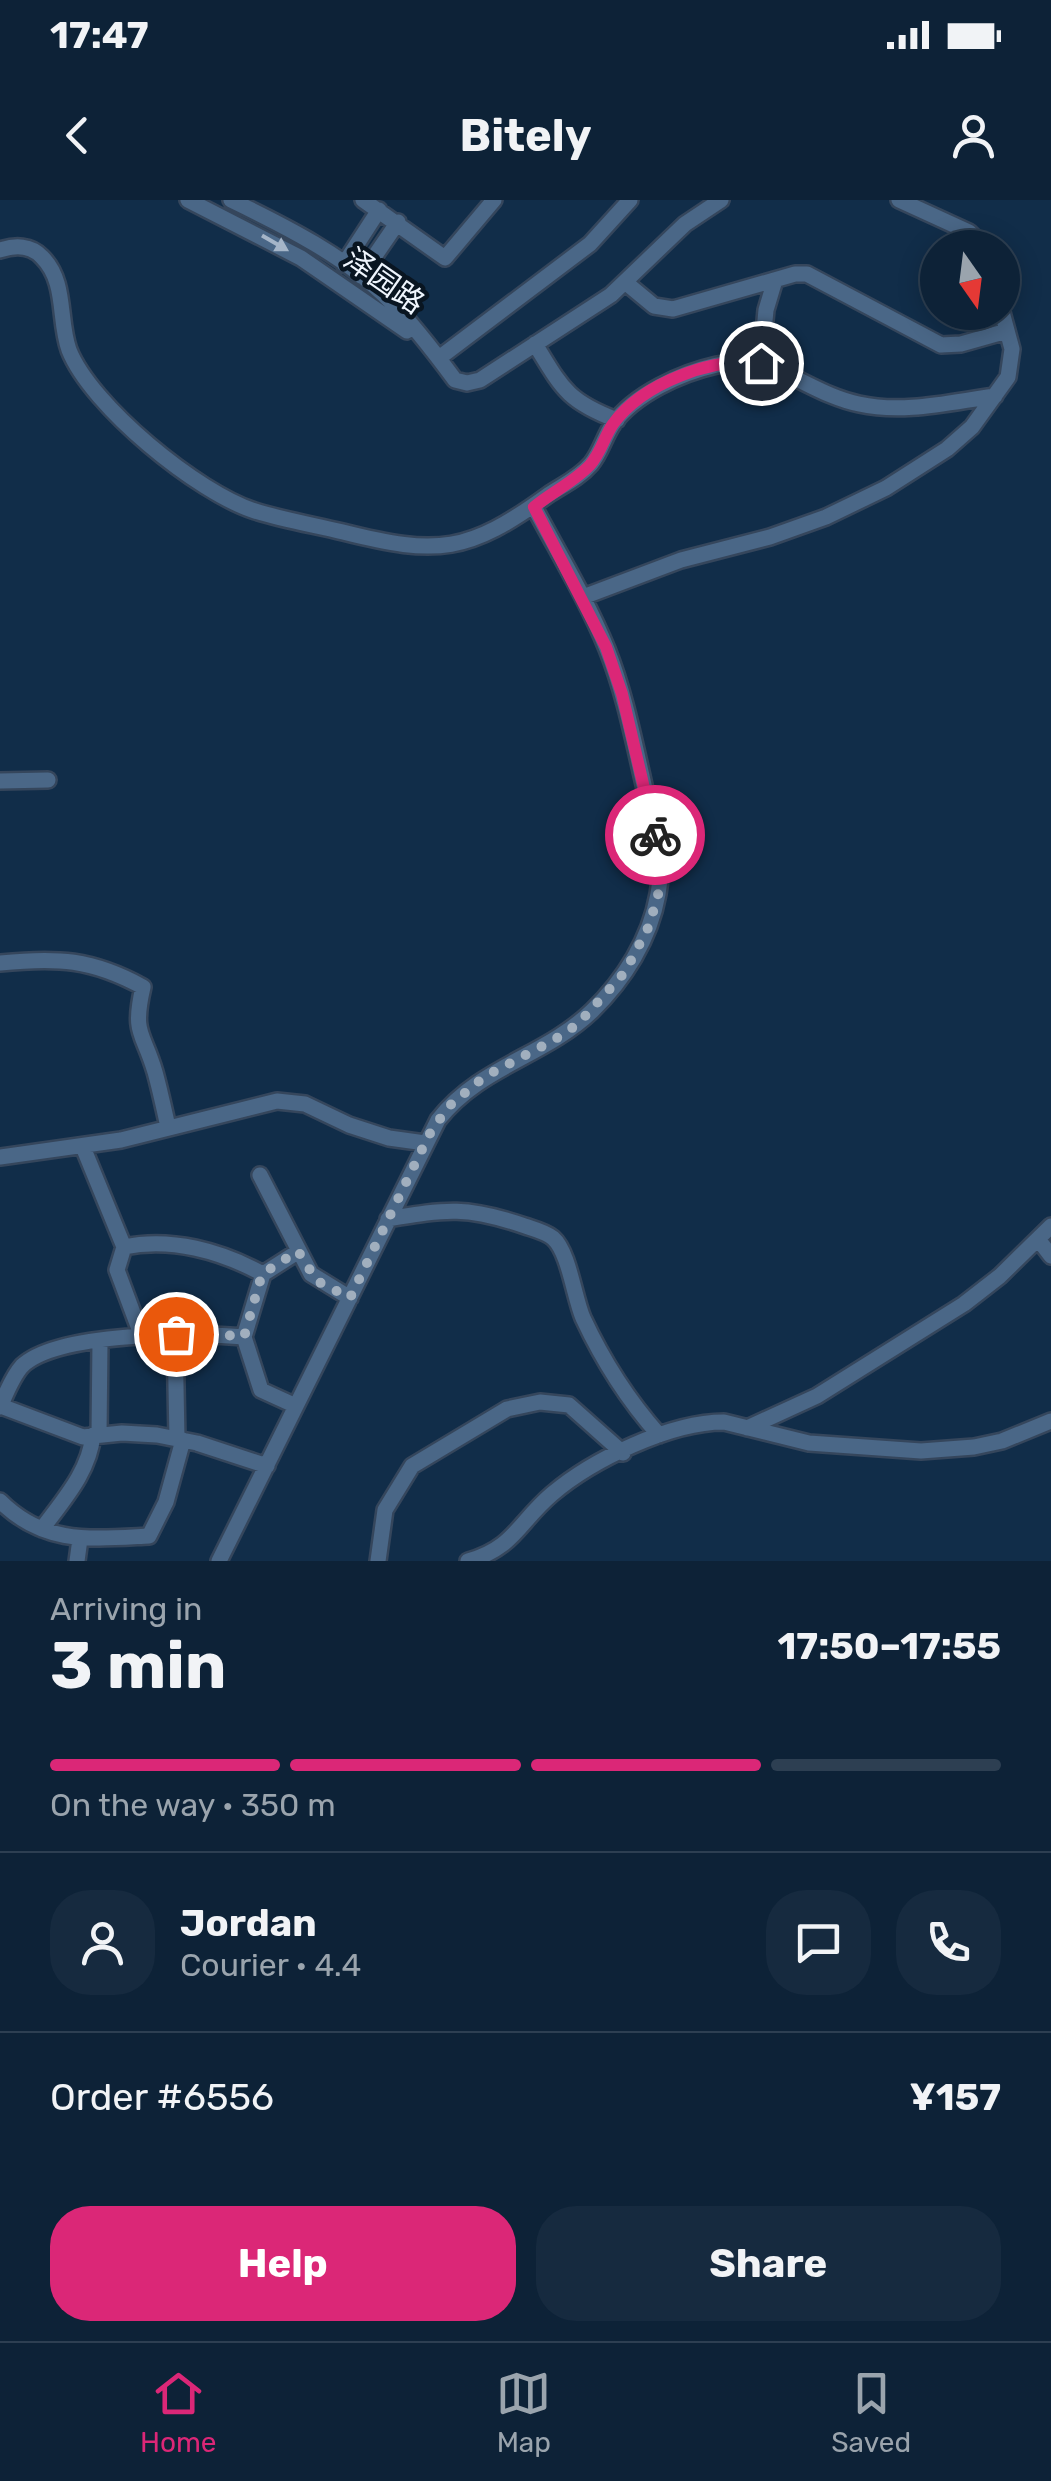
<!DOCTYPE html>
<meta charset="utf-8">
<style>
body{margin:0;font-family:Rubik,"Noto Sans SC",sans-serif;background:#162a3f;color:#f1f3f6;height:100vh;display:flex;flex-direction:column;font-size:38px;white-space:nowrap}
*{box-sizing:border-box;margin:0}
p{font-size:32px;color:#9aa4ad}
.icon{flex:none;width:55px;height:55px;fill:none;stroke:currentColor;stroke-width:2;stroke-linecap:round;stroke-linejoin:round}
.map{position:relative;height:1361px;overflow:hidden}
.sheet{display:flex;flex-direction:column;background:#0d2237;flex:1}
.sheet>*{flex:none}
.needle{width:65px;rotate:166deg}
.tools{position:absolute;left:920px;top:30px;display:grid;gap:20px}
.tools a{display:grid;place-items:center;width:100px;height:100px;border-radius:50%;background:#0d2237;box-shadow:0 5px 25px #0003,0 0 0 2px #2d3f52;font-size:50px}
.pin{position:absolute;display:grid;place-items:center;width:85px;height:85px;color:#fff;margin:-42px;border:5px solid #fff;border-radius:50%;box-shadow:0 2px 10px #0007}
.courier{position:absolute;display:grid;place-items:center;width:100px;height:100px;margin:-50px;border:8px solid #db2777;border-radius:50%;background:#fff;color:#222;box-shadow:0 2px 12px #0007}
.headline em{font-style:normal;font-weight:700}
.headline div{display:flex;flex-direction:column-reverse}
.headline{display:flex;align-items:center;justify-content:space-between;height:170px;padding:0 50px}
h1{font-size:65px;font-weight:700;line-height:75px}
.bar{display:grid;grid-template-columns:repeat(4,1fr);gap:15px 10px;align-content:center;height:120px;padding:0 50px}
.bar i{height:12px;border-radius:8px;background:#2d3f52}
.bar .selected{background:#db2777}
.bar p{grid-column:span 4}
.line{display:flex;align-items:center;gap:25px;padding:0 50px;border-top:2px solid #2d3f52}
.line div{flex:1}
.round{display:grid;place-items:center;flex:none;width:105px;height:105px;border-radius:40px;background:#162a3f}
.primary-button{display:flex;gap:20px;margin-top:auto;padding:20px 50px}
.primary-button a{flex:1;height:115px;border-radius:40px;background:#db2777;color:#fff;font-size:40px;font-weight:700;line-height:115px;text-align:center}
.primary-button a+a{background:#162a3f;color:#f1f3f6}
.status{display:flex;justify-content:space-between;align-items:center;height:70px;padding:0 50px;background:#0d2237;direction:ltr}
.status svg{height:28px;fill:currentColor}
header{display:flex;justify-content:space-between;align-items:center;height:130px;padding:0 50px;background:#0d2237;font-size:45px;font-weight:700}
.tab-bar{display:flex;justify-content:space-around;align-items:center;height:140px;border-top:2px solid #2d3f52;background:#0d2237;font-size:28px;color:#9aa4ad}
.tab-bar a{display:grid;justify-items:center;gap:5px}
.tab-bar .selected{color:#db2777}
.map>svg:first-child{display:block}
</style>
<div class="status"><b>17:47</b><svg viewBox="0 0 49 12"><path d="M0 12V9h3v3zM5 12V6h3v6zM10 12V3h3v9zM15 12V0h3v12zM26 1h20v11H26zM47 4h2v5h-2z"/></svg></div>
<header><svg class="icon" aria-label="back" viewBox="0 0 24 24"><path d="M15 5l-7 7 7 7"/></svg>Bitely<svg class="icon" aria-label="person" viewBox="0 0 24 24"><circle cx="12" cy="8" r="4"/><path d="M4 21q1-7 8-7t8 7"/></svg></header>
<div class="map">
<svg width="1051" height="1361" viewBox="0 0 1051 1361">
<rect width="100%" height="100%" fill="#112d49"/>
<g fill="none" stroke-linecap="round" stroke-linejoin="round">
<defs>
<path id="minor" d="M188 0 301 58 407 131
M231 0C285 26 347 57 390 101 414 125 435 153 455 180L467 183 480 180 611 95 685 24 721 0
M363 0 445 58 494 0
M899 0 969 32 985 48
M0 50C15 45 31 45 42 57 67 82 58 119 69 150 91 206 198 293 255 311 284 320 314 325 343 332 438 356 468 353 548 295 563 285 579 278 591 264 601 252 604 237 613 224 635 194 681 173 717 165 774 152 806 193 859 204 904 214 950 202 995 196
M344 64 379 10
M361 76 398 22
M625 82 654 106 673 109 795 74H807L941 145 961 144 1007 131
M535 144C562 188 567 201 617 220
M439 158 590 44 630 0
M761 163 766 110 775 80
M583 397 681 360 770 337 826 317 886 288 947 249 972 227 1008 177 1012 149 1002 112
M0 581 48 580
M0 763C57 757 92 759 143 787 132 835 143 831 155 872 160 890 164 909 168 927
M83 947 124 1047 117 1070 142 1137
M0 957 121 940 277 901 305 904 349 925 389 938 425 943
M260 975 311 1074 350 1098
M388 1019C447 1009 467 1006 525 1026 534 1029 546 1032 553 1038 569 1052 574 1097 583 1118 603 1161 627 1199 659 1235
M1038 1039 1051 1056
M124 1047C171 1037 221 1051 263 1074
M175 1134 177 1239
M1 1206 83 1237 122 1233 157 1235 197 1243 267 1266
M296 1206 261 1190 244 1137 263 1074 299 1051
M0 1207C6 1194 12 1177 22 1166 57 1132 197 1132 244 1137
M747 1228 817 1196 964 1104 1000 1076 1051 1026
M99 1234 100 1141
M0 1301C44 1345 91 1339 149 1336L166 1302 183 1240
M42 1329C64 1299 89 1272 93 1235
M77 1361 80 1339
M219 1361 438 920C480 866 544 857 592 811 624 780 650 739 658 694 665 659 652 622 645 589 634 542 625 494 607 449 587 400 559 354 534 307
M378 1361 385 1310 412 1266 507 1209 540 1202 569 1205 623 1253
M468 1361C514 1348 518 1323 552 1294 592 1260 670 1222 724 1222L809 1243 921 1251 974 1247 1002 1241 1051 1221"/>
</defs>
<use href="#minor" stroke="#35465c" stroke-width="20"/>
<use href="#minor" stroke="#4a6787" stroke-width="15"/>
</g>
<defs><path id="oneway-solid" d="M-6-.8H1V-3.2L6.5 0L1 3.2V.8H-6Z" transform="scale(2.5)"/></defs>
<use fill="#a5b5c8" href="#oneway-solid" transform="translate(275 43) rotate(30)"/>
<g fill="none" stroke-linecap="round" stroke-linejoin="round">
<path stroke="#a1afbe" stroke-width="10" stroke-dasharray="0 18" d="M176 1134 207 1133 244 1137 262 1074 298 1051 317 1081 350 1098 429 935 448 907 484 877 554 840 578 824 625 772 649 726 659 691 655 635"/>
<path stroke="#db2777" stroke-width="12" d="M655 635 622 494 606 447 534 307C552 292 574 282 590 265 601 253 604 237 613 224 643 183 712 157 761 163"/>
</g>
<g text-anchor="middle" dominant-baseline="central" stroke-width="9" stroke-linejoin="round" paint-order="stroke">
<g font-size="30" fill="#eff5fd" stroke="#091521">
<text transform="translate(384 81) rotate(35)">泽园路</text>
</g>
</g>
</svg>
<div class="tools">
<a><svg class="needle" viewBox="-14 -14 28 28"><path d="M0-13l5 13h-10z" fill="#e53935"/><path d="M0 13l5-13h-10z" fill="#9aa4ad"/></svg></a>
</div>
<div class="pin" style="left:176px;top:1134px;background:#ea580c"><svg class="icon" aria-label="bag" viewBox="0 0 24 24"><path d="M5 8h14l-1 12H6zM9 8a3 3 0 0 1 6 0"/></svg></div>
<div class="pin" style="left:761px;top:163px;background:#1f2937"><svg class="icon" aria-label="home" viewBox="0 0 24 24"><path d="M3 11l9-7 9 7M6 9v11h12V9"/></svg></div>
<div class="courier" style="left:655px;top:635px"><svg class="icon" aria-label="bike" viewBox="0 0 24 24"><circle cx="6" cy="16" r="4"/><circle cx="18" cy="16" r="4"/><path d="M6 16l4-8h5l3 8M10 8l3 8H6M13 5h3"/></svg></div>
</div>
<section class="sheet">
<div class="headline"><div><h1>3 min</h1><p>Arriving in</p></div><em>17:50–17:55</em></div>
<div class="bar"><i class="selected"></i><i class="selected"></i><i class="selected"></i><i></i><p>On the way · 350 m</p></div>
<div class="line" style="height:180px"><a class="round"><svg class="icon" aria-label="person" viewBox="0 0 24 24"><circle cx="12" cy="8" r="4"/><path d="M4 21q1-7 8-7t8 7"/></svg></a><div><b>Jordan</b><p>Courier · 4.4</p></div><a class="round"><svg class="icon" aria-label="chat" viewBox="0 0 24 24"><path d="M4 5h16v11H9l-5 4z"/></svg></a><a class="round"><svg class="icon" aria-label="phone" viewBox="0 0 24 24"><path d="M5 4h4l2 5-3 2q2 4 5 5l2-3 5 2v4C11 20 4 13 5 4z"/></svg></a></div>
<div class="line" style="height:130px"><div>Order #6556</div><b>¥157</b></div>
<div class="primary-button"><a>Help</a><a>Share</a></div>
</section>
<nav class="tab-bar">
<a class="selected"><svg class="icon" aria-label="home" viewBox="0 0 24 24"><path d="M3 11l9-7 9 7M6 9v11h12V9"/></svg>Home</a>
<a><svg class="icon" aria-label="map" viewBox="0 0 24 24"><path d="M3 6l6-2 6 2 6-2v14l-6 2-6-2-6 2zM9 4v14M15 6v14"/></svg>Map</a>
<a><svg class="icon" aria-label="saved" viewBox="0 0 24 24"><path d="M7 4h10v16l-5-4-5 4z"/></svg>Saved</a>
</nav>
